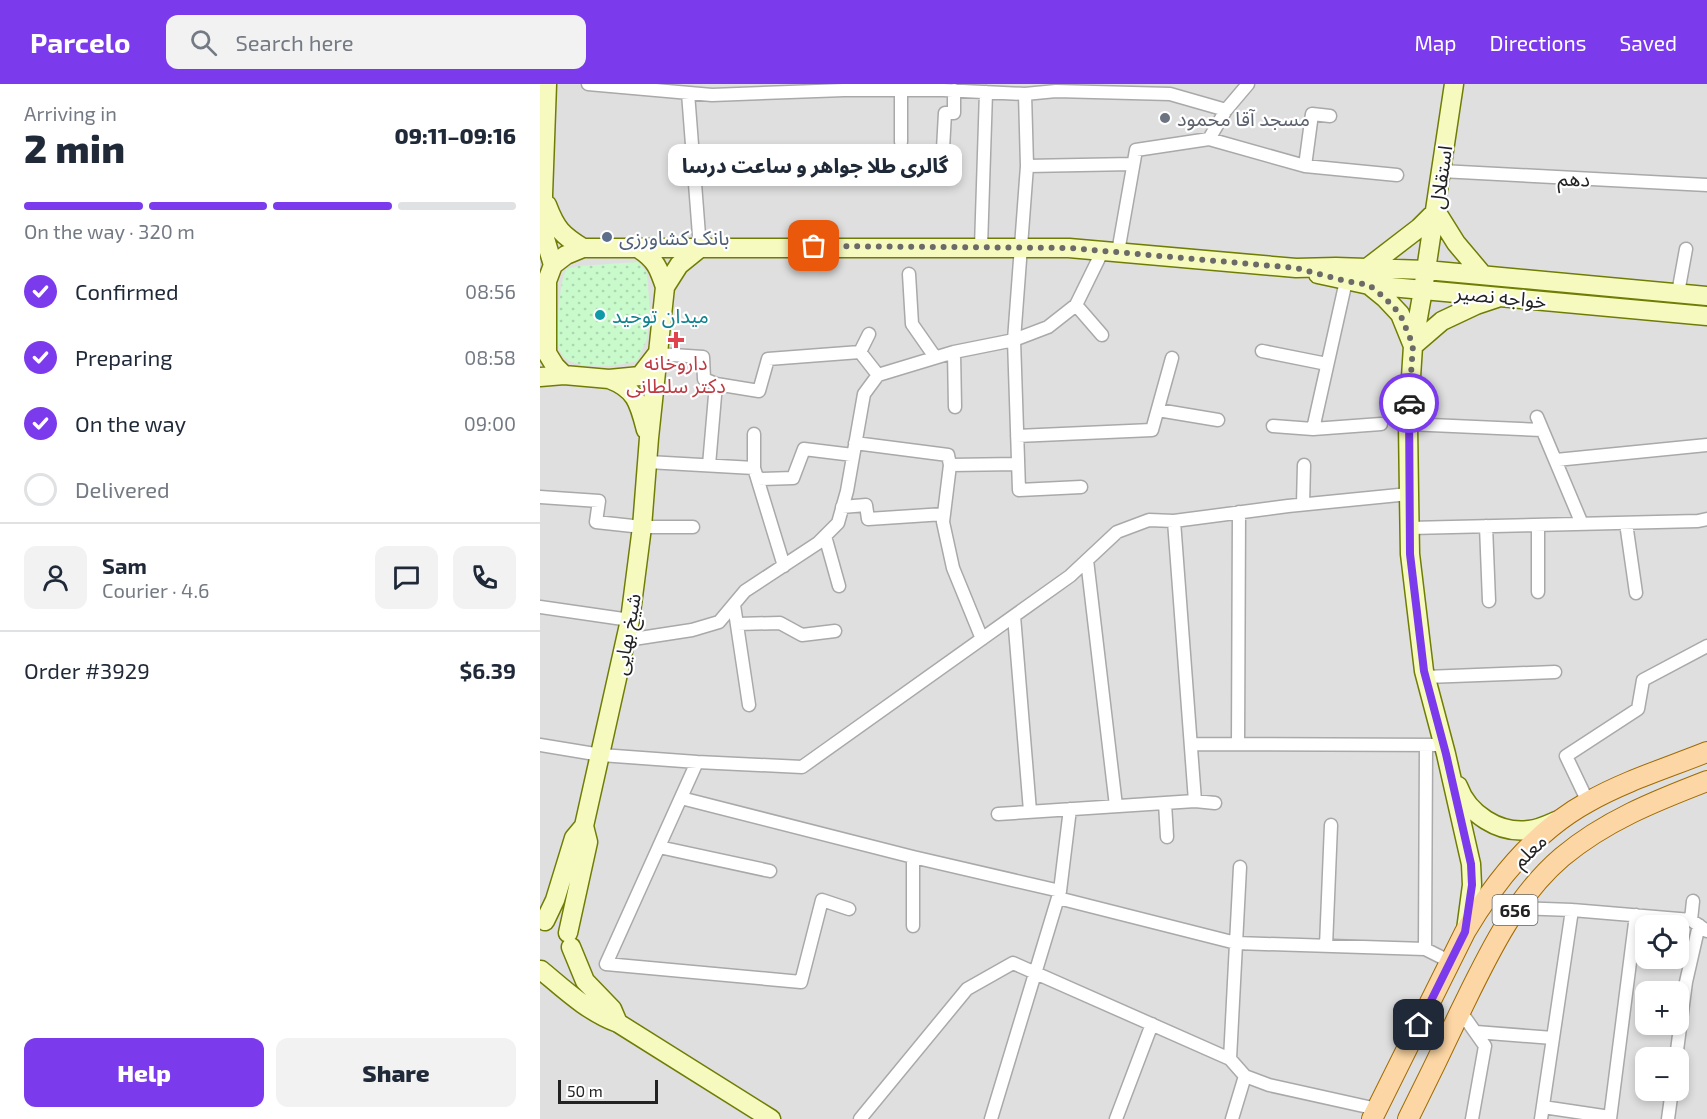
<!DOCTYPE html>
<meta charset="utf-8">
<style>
body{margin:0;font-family:"Exo 2","Noto Sans Arabic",sans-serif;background:#f2f2f3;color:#1f2937;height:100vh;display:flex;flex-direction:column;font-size:22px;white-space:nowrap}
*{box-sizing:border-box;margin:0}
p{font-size:20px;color:#747a83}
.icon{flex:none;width:33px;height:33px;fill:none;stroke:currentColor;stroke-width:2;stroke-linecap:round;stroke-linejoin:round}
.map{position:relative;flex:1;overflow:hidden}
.details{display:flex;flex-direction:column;background:#fff;width:540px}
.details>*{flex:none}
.controls{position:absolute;left:1095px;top:831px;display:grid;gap:12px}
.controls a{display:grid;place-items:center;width:54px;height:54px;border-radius:12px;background:#fff;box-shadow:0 3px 9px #0003;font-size:30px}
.scale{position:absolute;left:18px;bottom:15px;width:100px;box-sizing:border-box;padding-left:6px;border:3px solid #222;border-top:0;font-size:16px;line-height:21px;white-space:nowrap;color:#222;-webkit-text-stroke:4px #fff;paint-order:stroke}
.pin{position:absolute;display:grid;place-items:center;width:51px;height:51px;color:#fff;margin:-26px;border-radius:12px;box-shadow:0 3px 9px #0006}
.courier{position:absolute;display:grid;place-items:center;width:60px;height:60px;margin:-30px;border:4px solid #7c3aed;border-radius:50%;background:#fff;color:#222;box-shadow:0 2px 8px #0007}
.bubble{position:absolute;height:42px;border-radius:12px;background:#fff;box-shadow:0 3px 9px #0003;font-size:20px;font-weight:800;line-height:42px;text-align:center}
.head em{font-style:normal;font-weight:800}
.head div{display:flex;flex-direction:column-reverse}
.head{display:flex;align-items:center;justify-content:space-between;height:102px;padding:0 24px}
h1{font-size:39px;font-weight:800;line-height:45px}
.bar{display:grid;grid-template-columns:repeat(4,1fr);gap:9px 6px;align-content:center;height:72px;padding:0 24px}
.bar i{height:8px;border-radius:4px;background:#e0e1e3}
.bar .active{background:#7c3aed}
.bar p{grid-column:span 4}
.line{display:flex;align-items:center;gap:15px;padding:0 24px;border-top:2px solid #e0e1e3}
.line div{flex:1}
.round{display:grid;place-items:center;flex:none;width:63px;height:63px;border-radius:12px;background:#f2f2f3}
ol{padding:0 24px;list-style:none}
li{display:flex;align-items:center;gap:18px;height:66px}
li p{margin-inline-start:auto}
li .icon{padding:6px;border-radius:50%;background:#7c3aed;color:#fff;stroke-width:4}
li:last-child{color:#747a83}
li i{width:33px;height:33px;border:3px solid #e0e1e3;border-radius:50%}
.button{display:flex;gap:12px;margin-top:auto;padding:12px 24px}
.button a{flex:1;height:69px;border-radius:12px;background:#7c3aed;color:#fff;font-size:24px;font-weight:800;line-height:69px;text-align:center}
.button a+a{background:#f2f2f3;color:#1f2937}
header{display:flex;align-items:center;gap:36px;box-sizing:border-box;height:84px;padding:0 30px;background:#7c3aed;color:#fff}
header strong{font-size:28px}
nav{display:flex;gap:33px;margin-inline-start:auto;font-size:21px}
.search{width:420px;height:54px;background:#f2f2f3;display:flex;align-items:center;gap:15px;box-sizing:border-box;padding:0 21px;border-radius:12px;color:#747a83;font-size:22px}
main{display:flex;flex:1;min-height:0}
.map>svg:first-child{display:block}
</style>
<header>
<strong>Parcelo</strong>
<div class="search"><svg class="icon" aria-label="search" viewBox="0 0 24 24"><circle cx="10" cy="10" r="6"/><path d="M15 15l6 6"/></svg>Search here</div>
<nav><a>Map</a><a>Directions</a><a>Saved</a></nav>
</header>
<main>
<section class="details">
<div class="head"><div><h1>2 min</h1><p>Arriving in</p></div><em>09:11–09:16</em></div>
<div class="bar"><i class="active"></i><i class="active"></i><i class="active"></i><i></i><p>On the way · 320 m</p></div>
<ol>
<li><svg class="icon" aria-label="check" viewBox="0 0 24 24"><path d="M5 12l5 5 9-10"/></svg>Confirmed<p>08:56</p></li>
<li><svg class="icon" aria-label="check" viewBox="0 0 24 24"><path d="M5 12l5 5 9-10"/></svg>Preparing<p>08:58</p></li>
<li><svg class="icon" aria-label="check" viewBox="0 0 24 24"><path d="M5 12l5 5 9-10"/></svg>On the way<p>09:00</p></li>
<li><i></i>Delivered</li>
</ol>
<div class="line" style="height:108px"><a class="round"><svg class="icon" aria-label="person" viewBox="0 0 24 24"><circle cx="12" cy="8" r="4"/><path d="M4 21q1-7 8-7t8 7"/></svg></a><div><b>Sam</b><p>Courier · 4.6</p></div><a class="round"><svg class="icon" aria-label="chat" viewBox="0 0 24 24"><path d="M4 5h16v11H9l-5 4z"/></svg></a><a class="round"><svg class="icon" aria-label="phone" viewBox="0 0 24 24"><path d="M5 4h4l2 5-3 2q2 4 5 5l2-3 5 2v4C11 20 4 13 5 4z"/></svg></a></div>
<div class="line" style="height:78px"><div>Order #3929</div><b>$6.39</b></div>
<div class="button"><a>Help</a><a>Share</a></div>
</section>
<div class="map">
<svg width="1167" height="1035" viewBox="0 0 1167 1035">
<defs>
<pattern id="park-dots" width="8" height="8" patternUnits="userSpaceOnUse" patternTransform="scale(1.5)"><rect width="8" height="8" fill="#c8facc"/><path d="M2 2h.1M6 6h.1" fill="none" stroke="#acd6af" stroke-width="1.8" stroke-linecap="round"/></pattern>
</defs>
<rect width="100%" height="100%" fill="#f2efe9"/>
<path fill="#e0dfdf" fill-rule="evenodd" d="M0 0H1167V1035H0ZM1106 842H1138V874H1106ZM1106 908H1138V940H1106ZM1106 974H1138V1006H1106Z"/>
<path fill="url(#park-dots)" d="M98 178 107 189 110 228 107 255 97 277C78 282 30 289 20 267 16 258 18 245 18 235 19 217 20 202 26 185L39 182Z"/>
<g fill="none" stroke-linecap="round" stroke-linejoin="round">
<defs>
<path id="street" d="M48 0 172 11 304 6H403L485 10 516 7 630 10 686 26
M361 6V58
M148 9 160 164
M485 10 487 82 474 256 479 406 541 403
M669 55 686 26 708 0
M403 65 405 29H414V6
M487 82 593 80
M765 82 772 30 790 32
M901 87 1167 101
M441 163 446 8
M578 168 596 66 669 55 765 82 857 91
M369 190 372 240 395 273
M1138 209 1146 165
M536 221 562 251
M722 267 787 280
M320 268 329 250
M414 268 415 323
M117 270 163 273 164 295 176 300 219 307 228 275 320 268 338 291
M618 326 678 336
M997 333 1042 440
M868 340 1002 346
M733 342 773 345 841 340
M773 345 806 197
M214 350V384
M477 352 612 346 632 274
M315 359 408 371 410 381 478 380
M1016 376 1167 361
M108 378 214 384 244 482
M169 381 176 300
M410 381 403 438 413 484 442 555
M218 395 253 394 264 365 313 371
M0 413 59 417 56 438 102 443H153
M763 420 764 381
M302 423 326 421 328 435 404 430
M1086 439 1096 509
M998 441V508
M946 442 949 517
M870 444 1158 437 1167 435
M285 452 299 502
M547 476 576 722
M194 521 209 621
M0 523 90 536
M474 532 490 727
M197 540 240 539 262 551 295 547
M87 556 152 546 179 538 205 507 278 459 298 439 307 407 324 310 338 291 414 268 474 256 508 243 536 221 563 166
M886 593 1015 588
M651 660 904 661
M698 660 699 428
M0 661 61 671 157 678 262 683 530 492 577 448 609 436 634 437
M157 678 66 880 261 898 282 816 309 825
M141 714 373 773 520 807
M655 717 634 437 748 422 869 410
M1048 718 1026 672 1098 625 1103 596 1167 562
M625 719 627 753
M458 730 655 717 675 719
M119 763 230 787
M518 814 696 859 885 865 911 878
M976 824 1032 826 1151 836 1167 847
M1151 836 1153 817
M373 842V773
M786 862 791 741
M885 865 886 661
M921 928 945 962 932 1035
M936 948 1013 954
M1136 974 1146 898 1159 841
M690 975 700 783
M1003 1023 1070 1033
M320 1035 427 905 473 879 690 975 705 992 729 1001 837 1025
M451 1035 520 807 530 725
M576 1035 612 940
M692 1035 705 992
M1001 1035 1032 826
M1070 1035 1096 831
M1128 1035 1132 1006"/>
<path id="secondary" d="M7 0 3 111 4 151 13 181
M914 0 883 206 873 262 868 340 869 410 870 470 884 587 906 670 931 780 932 801 926 846
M7 121C16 145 22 151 43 164
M827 184 879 144 896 127 916 159 943 191
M778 190 829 201 1167 232
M829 201 845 214 860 230 873 262 902 237 936 221 957 214
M125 203 139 181 160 164
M24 291 15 282 7 269V197L13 181 26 171 43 164H529L756 184 796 183 886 186 1167 212
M0 293 24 291 69 295 100 292 117 270
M69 295C96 305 99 319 106 346
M918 702C928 730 959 750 989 746 999 745 1007 741 1016 737
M5 837 15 816 34 754 44 742
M28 849 48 758 44 742 90 536 102 443 109 354 125 203C119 185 116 176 99 165
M31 863 45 897 72 925 78 939
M1 886C25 906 48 928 78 939L231 1035"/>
<path id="primary" d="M832 1035 925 848C955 797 995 747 1048 718 1085 697 1127 684 1167 668
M868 1035C886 999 903 964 920 928 947 873 974 814 1022 773 1065 737 1115 717 1167 697"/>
</defs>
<use href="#street" stroke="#a9a9a9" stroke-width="15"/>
<use href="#secondary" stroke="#707d05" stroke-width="21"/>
<use href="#primary" stroke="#a06b00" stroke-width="22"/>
<use href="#street" stroke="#fff" stroke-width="12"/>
<use href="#secondary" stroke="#f7fabf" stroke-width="18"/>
<use href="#primary" stroke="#fcd6a4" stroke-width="20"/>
</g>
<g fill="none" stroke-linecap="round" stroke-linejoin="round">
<path stroke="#6b6a68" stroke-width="6" stroke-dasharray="0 10.8" d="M274 162 530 164 756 184 806 197 829 201 845 214 860 230 873 261 869 319"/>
<path stroke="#7c3aed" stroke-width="8" d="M869 319 870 470 884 587 906 670 931 780 932 801 925 848 879 941"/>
</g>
<circle fill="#6b7280" stroke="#fff" stroke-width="2" cx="625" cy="34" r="6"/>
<circle fill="#5c6f8a" stroke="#fff" stroke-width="2" cx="67" cy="153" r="6"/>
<circle fill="#0f9aa8" stroke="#fff" stroke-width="2" cx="60" cy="231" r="6"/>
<path fill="#e0444e" stroke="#fff" stroke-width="2" d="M133 247h6v6h6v6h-6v6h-6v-6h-6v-6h6z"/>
<g text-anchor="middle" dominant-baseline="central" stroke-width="4.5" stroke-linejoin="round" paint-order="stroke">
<rect fill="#fff" stroke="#646464" stroke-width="1.5" x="952.5" y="811" width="45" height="30" rx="4.5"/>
<g font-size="18" font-weight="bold" fill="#222">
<text x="975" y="826">656</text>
</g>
<g font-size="20" fill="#5b616d" stroke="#fff" text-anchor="start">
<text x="637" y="34">مسجد آقا محمود</text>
</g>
<g font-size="20" fill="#222" stroke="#fff">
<text transform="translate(900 93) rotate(-82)">استقلال</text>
<text transform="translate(1034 94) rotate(3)">دهم</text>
<text transform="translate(961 212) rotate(6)">خواجه نصیر</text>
<text transform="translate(86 550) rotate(-80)">شیخ بهایی</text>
<text transform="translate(989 766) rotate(-44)">معلم</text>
</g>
<g font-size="20" fill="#4e5e75" stroke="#fff" text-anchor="start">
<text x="79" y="153">بانک کشاورزی</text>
</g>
<g font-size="20" fill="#0d838f" stroke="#fff" text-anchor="start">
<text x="72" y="231">میدان توحید</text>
</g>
<g font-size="20" fill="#be3a42" stroke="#fff">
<text x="136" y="278">داروخانه<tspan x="136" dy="23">دکتر سلطانی</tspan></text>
</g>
</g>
</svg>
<div class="controls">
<a><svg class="icon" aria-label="locate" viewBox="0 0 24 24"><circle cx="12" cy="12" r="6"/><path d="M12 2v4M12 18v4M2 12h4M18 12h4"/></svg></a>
<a>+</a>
<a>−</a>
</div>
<div class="scale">50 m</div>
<div class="pin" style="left:274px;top:162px;background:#ea580c"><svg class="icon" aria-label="bag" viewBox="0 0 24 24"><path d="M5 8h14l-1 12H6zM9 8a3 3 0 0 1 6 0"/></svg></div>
<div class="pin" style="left:879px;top:941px;background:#1f2937"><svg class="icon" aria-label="home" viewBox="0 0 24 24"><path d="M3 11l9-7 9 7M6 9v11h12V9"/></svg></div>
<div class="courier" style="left:869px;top:319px"><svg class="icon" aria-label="car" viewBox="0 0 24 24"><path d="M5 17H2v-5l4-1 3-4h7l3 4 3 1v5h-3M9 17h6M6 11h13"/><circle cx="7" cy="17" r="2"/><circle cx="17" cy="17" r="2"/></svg></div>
<div class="bubble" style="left:128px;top:60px;width:294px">گالری طلا جواهر و ساعت درسا</div>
</div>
</main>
